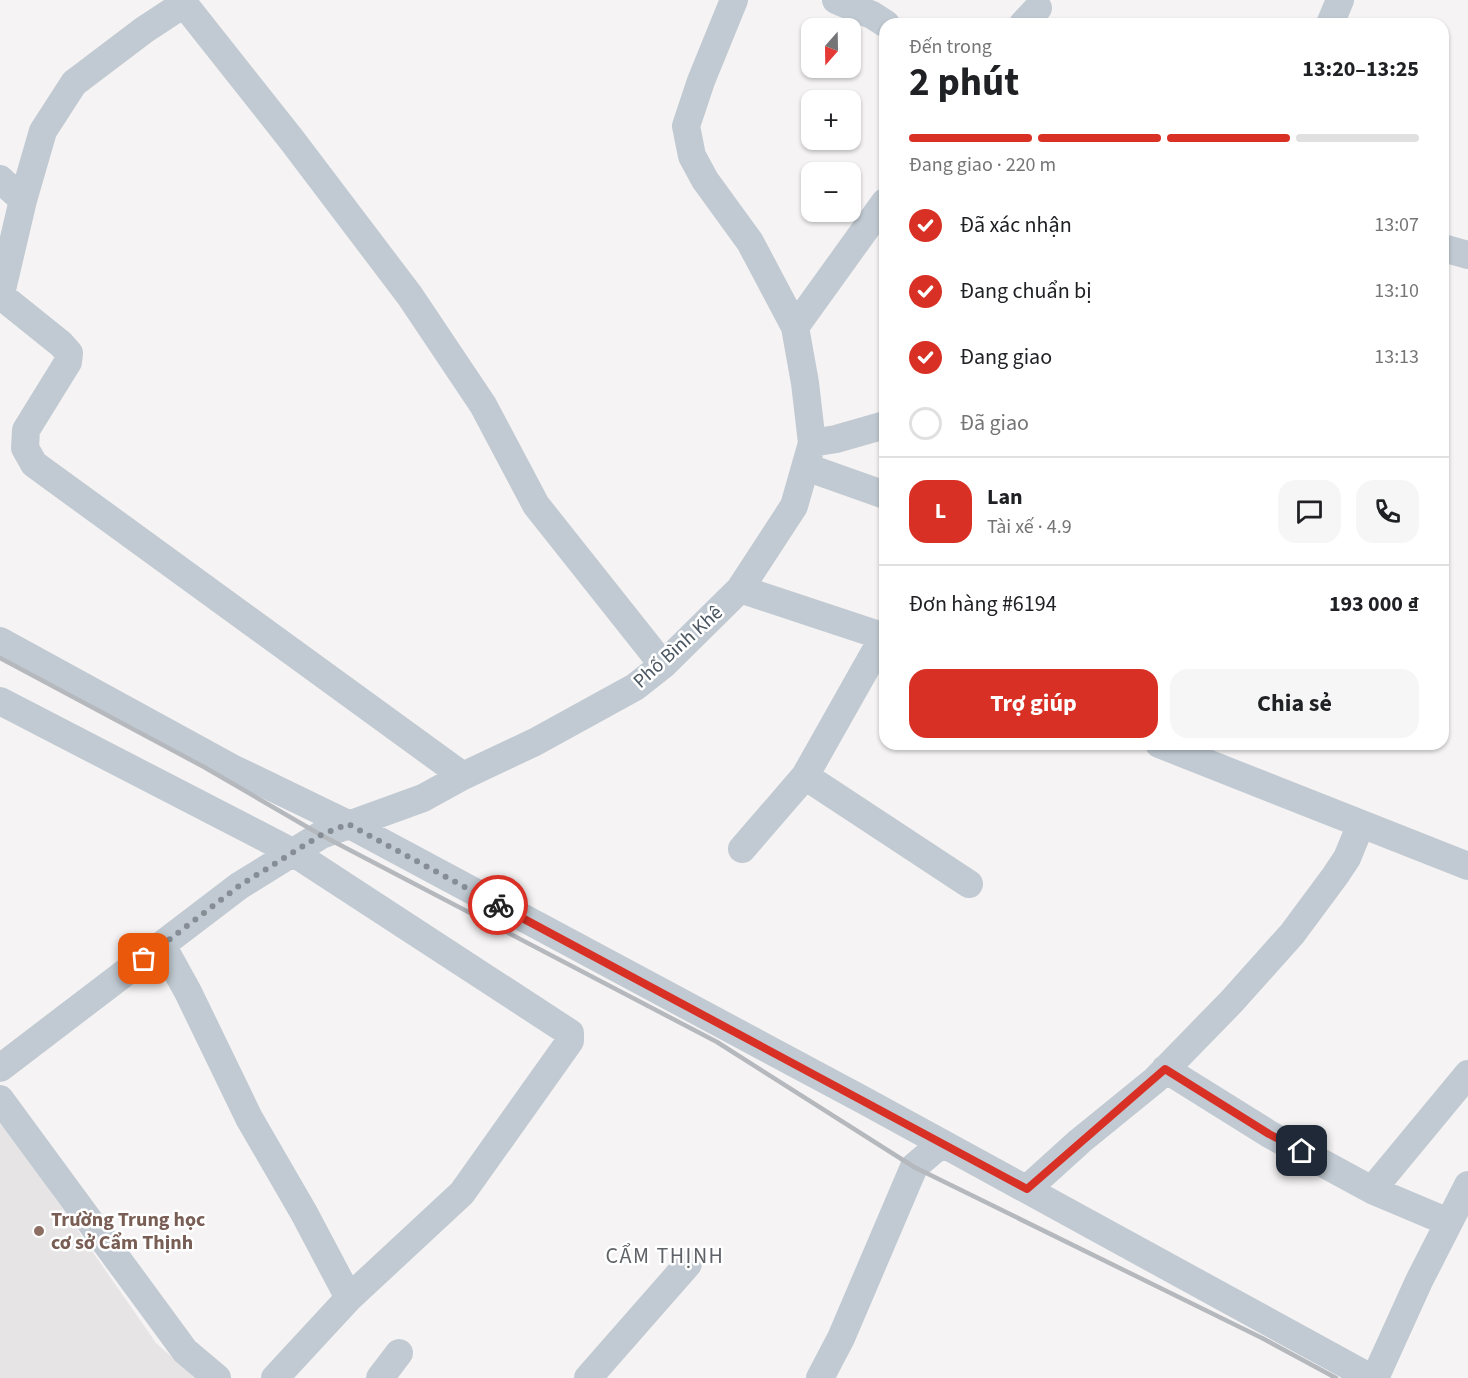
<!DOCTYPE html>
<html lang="vi">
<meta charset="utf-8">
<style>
body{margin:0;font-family:"Source Sans 3",sans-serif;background:#f6f6f6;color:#202124;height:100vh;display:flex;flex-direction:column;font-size:22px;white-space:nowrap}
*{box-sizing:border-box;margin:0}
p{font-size:20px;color:#757577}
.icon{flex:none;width:33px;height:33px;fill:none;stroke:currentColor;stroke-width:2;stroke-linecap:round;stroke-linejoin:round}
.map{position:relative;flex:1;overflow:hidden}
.drawer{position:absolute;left:879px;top:18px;width:570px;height:732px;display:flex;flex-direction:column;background:#fff;border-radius:18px;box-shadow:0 2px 4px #0004}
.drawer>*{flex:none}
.needle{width:39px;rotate:200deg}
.buttons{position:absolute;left:801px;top:18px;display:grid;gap:12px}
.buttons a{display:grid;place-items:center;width:60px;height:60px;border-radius:12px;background:#fff;box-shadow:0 2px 4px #0004;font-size:30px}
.pin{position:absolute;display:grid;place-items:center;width:51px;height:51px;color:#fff;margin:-26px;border-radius:12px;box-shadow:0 3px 9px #0006}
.courier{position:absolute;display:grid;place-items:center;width:60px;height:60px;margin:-30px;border:4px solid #d93025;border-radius:50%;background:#fff;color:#222;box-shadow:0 2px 8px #0007}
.head em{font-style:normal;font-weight:700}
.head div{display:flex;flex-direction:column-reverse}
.head{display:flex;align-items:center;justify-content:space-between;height:102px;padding:0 30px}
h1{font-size:39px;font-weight:700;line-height:45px}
.bar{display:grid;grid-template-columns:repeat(4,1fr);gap:9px 6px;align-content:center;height:72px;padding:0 30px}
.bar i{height:8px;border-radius:4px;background:#e0e0e0}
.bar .current{background:#d93025}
.bar p{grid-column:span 4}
.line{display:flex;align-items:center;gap:15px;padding:0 30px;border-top:2px solid #e0e0e0}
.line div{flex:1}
.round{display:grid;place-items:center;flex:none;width:63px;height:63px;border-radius:18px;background:#f6f6f6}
ol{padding:0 30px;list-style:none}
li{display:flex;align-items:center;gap:18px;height:66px}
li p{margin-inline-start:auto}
li .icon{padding:6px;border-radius:50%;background:#d93025;color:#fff;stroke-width:4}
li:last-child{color:#757577}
li i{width:33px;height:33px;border:3px solid #e0e0e0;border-radius:50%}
.button{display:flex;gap:12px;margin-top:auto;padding:12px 30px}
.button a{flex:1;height:69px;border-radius:18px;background:#d93025;color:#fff;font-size:24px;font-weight:700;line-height:69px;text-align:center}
.button a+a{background:#f6f6f6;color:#202124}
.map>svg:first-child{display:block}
</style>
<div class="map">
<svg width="1468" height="1378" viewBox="0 0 1468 1378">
<rect width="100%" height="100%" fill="#f5f3f3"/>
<path fill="#e6e4e5" d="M0 1119 156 1343 195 1378H0Z"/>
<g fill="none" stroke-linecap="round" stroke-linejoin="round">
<path stroke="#c1cad2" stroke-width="28" d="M181 0 291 139 410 296 483 405 536 505 663 665
M836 0 872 15 886 24
M1023 24 1038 8
M1330 24 1340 0
M0 179 23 200 0 298
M23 200 43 131 74 83 144 30 185 3
M1443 248 1468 255
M0 295 61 344 69 353 68 362 26 430 25 448 34 464 463 776
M795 327 885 202
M812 443 836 439 885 425
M806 467 885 495
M740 589 885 637
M0 641 232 768 348 824 865 1101 1371 1378
M0 701 294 853 570 1033V1041L462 1193 349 1298 275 1378
M1159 744 1468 866
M805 776 969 884
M742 849 805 776 884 636
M162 945 188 992 249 1118 304 1213 349 1298
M0 1068 239 886 321 835 423 798 463 776 535 742 635 687 663 665 740 589 794 506 812 443 805 383 795 327 750 242 705 180 692 156 686 126 701 81 734 0
M1165 1069 1269 1134 1372 1190 1448 1222
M0 1099 185 1351 217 1378
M1027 1189 1080 1141 1155 1080 1232 1001 1292 934 1335 876 1347 858 1361 824
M1372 1190 1468 1074
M380 1378 399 1353
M588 1378 688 1264
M820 1378 841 1338 914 1167 942 1143
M1375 1378 1419 1281 1468 1185"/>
<path stroke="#b5b8bd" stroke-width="4.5" d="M0 658 204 767 321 835 717 1042 914 1167 1262 1338 1336 1378"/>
</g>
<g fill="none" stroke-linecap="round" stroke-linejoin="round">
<path stroke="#868d94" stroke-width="6" stroke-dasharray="0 10.8" d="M144 959 239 886 321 835 348 824 498 905"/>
<path stroke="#d93025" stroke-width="8" d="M498 905 1027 1189 1165 1069 1269 1134 1302 1151"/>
</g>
<circle fill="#8d6e63" stroke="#fff" stroke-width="2" cx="39" cy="1231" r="6"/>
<g text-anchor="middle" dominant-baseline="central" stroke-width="5" stroke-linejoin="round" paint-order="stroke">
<g font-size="20" fill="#4a5661" stroke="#fff">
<text transform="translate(678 647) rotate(-42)">Phố Bình Khê</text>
</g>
<g font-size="20" font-weight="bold" fill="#785e54" stroke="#fff" text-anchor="start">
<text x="51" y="1220">Trường Trung học<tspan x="51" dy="23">cơ sở Cẩm Thịnh</tspan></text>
</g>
<g font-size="22" letter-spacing="1.5" fill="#5f6368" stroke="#fff">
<text x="665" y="1256">CẨM THỊNH</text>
</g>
</g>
</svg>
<div class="buttons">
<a><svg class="needle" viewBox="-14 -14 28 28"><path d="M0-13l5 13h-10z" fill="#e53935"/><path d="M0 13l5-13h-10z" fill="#757577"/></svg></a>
<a>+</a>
<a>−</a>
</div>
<div class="pin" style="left:144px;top:959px;background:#ea580c"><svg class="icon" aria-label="bag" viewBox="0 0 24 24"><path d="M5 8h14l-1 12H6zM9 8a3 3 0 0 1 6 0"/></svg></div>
<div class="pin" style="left:1302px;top:1151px;background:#1f2937"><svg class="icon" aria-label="home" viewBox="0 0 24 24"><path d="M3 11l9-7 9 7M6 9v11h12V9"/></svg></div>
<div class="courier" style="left:498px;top:905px"><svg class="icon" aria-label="bike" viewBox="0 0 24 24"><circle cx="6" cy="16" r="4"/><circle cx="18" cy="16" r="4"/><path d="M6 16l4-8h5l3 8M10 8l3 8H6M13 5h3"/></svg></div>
<section class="drawer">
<div class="head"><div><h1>2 phút</h1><p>Đến trong</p></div><em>13:20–13:25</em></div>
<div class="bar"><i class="current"></i><i class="current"></i><i class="current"></i><i></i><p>Đang giao · 220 m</p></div>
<ol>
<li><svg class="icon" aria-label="check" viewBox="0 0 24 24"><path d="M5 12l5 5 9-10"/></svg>Đã xác nhận<p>13:07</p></li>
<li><svg class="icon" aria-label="check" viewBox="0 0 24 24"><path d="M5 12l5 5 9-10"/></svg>Đang chuẩn bị<p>13:10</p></li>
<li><svg class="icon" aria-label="check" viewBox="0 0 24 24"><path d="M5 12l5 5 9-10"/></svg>Đang giao<p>13:13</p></li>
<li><i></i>Đã giao</li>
</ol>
<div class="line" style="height:108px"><b class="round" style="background:#d93025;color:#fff">L</b><div><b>Lan</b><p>Tài xế · 4.9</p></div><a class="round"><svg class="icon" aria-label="chat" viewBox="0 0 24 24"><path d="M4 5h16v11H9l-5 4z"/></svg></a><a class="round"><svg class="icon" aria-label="phone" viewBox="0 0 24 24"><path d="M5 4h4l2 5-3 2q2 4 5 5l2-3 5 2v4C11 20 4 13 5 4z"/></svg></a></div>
<div class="line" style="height:78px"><div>Đơn hàng #6194</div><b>193 000 ₫</b></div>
<div class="button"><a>Trợ giúp</a><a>Chia sẻ</a></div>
</section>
</div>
